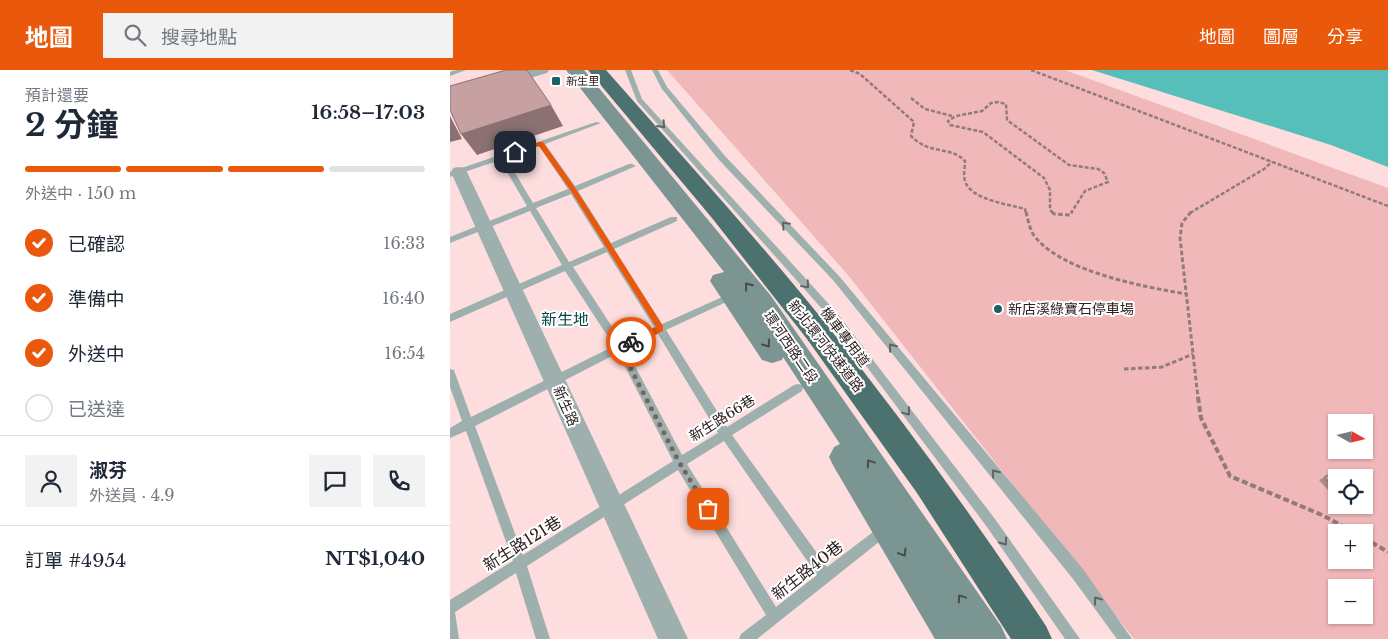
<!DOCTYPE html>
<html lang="zh-TW">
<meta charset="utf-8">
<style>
body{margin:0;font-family:"Libre Baskerville","Noto Sans TC",serif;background:#f2f2f3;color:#1f2937;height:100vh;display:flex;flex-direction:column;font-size:19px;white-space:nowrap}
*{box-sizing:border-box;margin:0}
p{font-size:16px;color:#747a83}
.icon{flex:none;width:28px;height:28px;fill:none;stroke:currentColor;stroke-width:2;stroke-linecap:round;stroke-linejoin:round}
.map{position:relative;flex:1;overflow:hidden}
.panel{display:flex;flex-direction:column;background:#fff;width:450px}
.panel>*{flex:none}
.needle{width:32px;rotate:98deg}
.tools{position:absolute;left:878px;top:344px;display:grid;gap:10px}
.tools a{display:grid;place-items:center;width:45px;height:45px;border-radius:0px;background:#fff;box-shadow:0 1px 4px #0004;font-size:25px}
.pin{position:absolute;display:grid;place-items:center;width:42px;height:42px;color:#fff;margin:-21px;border-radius:10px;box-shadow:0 2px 8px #0006}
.courier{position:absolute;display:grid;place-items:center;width:50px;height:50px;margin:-25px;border:4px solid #ea580c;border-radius:50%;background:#fff;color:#222;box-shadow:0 1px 6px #0007}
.headline em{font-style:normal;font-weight:700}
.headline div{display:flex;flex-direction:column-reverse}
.headline{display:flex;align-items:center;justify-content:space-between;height:85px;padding:0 25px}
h1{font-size:32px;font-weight:700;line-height:38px}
.bar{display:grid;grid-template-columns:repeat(4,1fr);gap:8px 5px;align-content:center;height:60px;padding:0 25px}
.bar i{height:6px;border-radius:4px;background:#e0e1e3}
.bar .current{background:#ea580c}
.bar p{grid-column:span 4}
.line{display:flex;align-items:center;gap:12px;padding:0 25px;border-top:1px solid #e0e1e3}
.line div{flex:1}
.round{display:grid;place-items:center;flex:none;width:52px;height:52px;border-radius:0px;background:#f2f2f3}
ol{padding:0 25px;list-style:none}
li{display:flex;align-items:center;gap:15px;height:55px}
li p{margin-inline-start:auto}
li .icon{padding:5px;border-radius:50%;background:#ea580c;color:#fff;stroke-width:4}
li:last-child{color:#747a83}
li i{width:28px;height:28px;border:2px solid #e0e1e3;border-radius:50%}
header{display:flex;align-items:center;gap:30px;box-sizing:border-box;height:70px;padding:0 25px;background:#ea580c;color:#fff}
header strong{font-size:24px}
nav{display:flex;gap:28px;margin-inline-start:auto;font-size:18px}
.search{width:350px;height:45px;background:#f2f2f3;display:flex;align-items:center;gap:12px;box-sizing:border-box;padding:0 18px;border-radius:0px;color:#747a83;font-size:19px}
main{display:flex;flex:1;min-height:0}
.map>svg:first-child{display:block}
</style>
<header>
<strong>地圖</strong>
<div class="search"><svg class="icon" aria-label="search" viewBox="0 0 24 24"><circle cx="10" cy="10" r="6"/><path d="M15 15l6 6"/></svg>搜尋地點</div>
<nav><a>地圖</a><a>圖層</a><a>分享</a></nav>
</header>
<main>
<section class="panel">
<div class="headline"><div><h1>2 分鐘</h1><p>預計還要</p></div><em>16:58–17:03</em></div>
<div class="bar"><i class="current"></i><i class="current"></i><i class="current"></i><i></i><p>外送中 · 150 m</p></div>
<ol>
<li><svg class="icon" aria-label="check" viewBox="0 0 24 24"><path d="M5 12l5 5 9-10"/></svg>已確認<p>16:33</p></li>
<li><svg class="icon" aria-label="check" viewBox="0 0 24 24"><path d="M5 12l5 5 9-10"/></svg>準備中<p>16:40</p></li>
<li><svg class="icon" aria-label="check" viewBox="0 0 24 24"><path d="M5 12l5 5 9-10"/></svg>外送中<p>16:54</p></li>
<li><i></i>已送達</li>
</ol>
<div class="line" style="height:90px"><a class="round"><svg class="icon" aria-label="person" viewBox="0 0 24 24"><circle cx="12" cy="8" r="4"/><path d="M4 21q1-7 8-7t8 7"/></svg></a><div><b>淑芬</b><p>外送員 · 4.9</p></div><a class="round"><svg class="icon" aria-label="chat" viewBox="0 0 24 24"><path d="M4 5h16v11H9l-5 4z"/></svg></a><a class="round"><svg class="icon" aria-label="phone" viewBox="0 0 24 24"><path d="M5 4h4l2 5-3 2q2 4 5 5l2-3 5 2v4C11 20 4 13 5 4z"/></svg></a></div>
<div class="line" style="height:65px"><div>訂單 #4954</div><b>NT$1,040</b></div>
</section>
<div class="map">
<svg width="938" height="569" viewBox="0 0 938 569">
<rect width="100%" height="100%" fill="#fddddd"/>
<path fill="#f1b8b9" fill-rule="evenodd" d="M217 0H615L938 118V569H684L398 205ZM886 352H914V380H886ZM886 408H914V435H886ZM886 462H914V490H886ZM886 518H914V545H886Z"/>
<path fill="#56bfba" d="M642 0H938V97L881 75Z"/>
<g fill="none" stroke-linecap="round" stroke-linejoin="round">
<path stroke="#927b7b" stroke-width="2.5" stroke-dasharray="4 2" stroke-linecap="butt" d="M400 0 410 4 464 52 461 66C481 86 499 75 515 91 515 97 513 105 515 111 521 130 558 134 575 139L576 143
M581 0 938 136
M461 28 475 39 502 46
M603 143 600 140V120L594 108 533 62 500 55 498 51 506 46 532 41 541 33 548 32 556 34 557 50 619 95 648 99 654 103 658 112 635 121 621 143
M740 143 814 99 822 92"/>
<path stroke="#927b7b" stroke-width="3" stroke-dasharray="4.5 2.5" stroke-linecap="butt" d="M576 142C578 149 579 157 583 164 608 201 694 217 737 224
M602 142 604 144 620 145 622 142
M741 142 732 153 730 168 748 328
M674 299 712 297 743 284"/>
<path stroke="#927b7b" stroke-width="4" stroke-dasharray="6 3" stroke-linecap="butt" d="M748 327 751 348 780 406 872 445 904 462
M914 468 938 482"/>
<path fill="#9eb0ae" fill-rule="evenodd" d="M6 0H16L0 6V2Z
M175 0H181L192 29 387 243 545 449 630 569H615L537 457 381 249 187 31Z
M202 0H208L217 17 275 86 389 206 633 499 682 569H667L623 509 383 210 269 90 212 19Z
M146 52 151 53 95 74 125 116 179 94H182L186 96 128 121 161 173 221 147H227V151L164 179 212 254 279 224H285L287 226 285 228 216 260 277 357 344 315 348 314 352 315 353 318 352 321 282 365 377 497 431 456 435 454 439 456 441 460 439 464 307 569H289L291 564 316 545 228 400 77 496 100 569H86L66 503 5 542 9 569H0V530L63 491 16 361 0 368V358L12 351 0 317V299L4 300 5 303 21 347 164 276 115 201 0 252V244L112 195 80 141 0 173V167L77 136 50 90 0 107V102ZM89 76 118 119 83 133 56 88ZM121 124 154 177 119 192 86 138ZM157 182 204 257 172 272 123 197ZM208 264 268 363 232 385 176 279ZM168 283 223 391 73 485 25 356ZM274 371 367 505 326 537 237 394Z"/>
<path fill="#9eb0ae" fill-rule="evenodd" d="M78 0H99L97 3 0 32V24Z
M9 97 15 98 17 102 238 569H208L1 102 3 98Z"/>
<path fill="#7b9593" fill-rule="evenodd" d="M116 0H134L321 226 551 556 557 569H485L384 397 379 387 384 377 390 374 333 287 332 290 322 293 312 290 260 211 263 205 274 202Z"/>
<path fill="#4b726f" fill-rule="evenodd" d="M138 0H156C230 84 306 167 376 254 454 351 527 452 596 556L602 569H561L467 423 357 269 262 148Z"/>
</g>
<path fill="#ab8a8b" d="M882 403 886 408V429L869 410Z"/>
<path fill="#8b7171" d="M101 35 113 56 27 85 11 64Z
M0 46 12 69 0 72Z"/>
<path fill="#c7a1a2" stroke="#8b7171" d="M56 0H77L101 35 11 64 0 40V16Z
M882 403 886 408V420L874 407Z"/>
<defs><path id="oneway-chevron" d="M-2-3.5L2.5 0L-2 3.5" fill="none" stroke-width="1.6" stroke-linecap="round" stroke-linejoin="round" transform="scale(1.25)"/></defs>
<g stroke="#626261">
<use href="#oneway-chevron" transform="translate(212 55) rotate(48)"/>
<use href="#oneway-chevron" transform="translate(335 155) rotate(-134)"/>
<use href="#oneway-chevron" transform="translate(356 215) rotate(49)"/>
<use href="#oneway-chevron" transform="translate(442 277) rotate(-129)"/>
<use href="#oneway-chevron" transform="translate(457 342) rotate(53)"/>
<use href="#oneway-chevron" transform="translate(545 403) rotate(-129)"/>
<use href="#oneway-chevron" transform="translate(554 472) rotate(55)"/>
<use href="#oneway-chevron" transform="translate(647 530) rotate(-126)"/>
</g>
<g stroke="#4a4a4a">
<use href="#oneway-chevron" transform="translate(298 216) rotate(-128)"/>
<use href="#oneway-chevron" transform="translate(317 274) rotate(54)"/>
<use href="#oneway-chevron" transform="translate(420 393) rotate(-124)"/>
<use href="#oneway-chevron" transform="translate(453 483) rotate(59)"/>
<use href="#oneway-chevron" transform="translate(511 528) rotate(-124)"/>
</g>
<path fill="#ea580c" d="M89 72H93L126 119 213 256V261L184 275H178V270L206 257 121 121 89 76 65 84 62 82Z"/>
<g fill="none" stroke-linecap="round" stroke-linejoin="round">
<path stroke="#786363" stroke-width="5" stroke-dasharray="0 9" d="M181 272 170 278 229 392 258 439"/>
</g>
<g fill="#176562" stroke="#fff" stroke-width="2">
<rect x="101" y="6" width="10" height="10" rx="2.5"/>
<circle cx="548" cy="239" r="5"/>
</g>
<g text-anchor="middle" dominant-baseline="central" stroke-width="4" stroke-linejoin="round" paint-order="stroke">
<g font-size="11" fill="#302222" stroke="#fff" text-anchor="start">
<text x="116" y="11">新生里</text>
</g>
<g font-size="14" fill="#302222" stroke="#fff" text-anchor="start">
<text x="558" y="239">新店溪綠寶石停車場</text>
</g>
<g font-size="14" fill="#302222" stroke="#fff">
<text transform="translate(395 267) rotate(53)">機車專用道</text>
<text transform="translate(376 276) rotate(52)">新北環河快速道路</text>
<text transform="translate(341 277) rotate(56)">環河西路二段</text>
<text transform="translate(116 336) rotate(66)">新生路</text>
<text transform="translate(272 348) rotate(-32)">新生路66巷</text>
</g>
<g font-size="16" fill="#034643" stroke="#fff">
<text x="115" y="249">新生地</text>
</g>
<g font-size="16" fill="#302222" stroke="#fff">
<text transform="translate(72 473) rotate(-32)">新生路121巷</text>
<text transform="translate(357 500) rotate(-38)">新生路40巷</text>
</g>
</g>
</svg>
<div class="tools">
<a><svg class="needle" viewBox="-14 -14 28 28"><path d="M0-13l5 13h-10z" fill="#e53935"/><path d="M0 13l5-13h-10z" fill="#747a83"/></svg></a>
<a><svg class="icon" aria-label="locate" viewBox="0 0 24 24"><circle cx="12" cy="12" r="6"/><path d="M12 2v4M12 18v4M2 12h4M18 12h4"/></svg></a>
<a>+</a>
<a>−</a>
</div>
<div class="pin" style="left:258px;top:439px;background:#ea580c"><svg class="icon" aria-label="bag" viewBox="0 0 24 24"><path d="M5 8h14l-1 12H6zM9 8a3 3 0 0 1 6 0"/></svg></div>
<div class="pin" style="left:65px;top:82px;background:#1f2937"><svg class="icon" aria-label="home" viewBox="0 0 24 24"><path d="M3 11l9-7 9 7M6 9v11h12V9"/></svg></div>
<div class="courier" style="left:181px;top:272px"><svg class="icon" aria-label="bike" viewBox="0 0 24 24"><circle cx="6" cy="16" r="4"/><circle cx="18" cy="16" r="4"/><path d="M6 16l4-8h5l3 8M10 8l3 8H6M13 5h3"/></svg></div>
</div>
</main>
